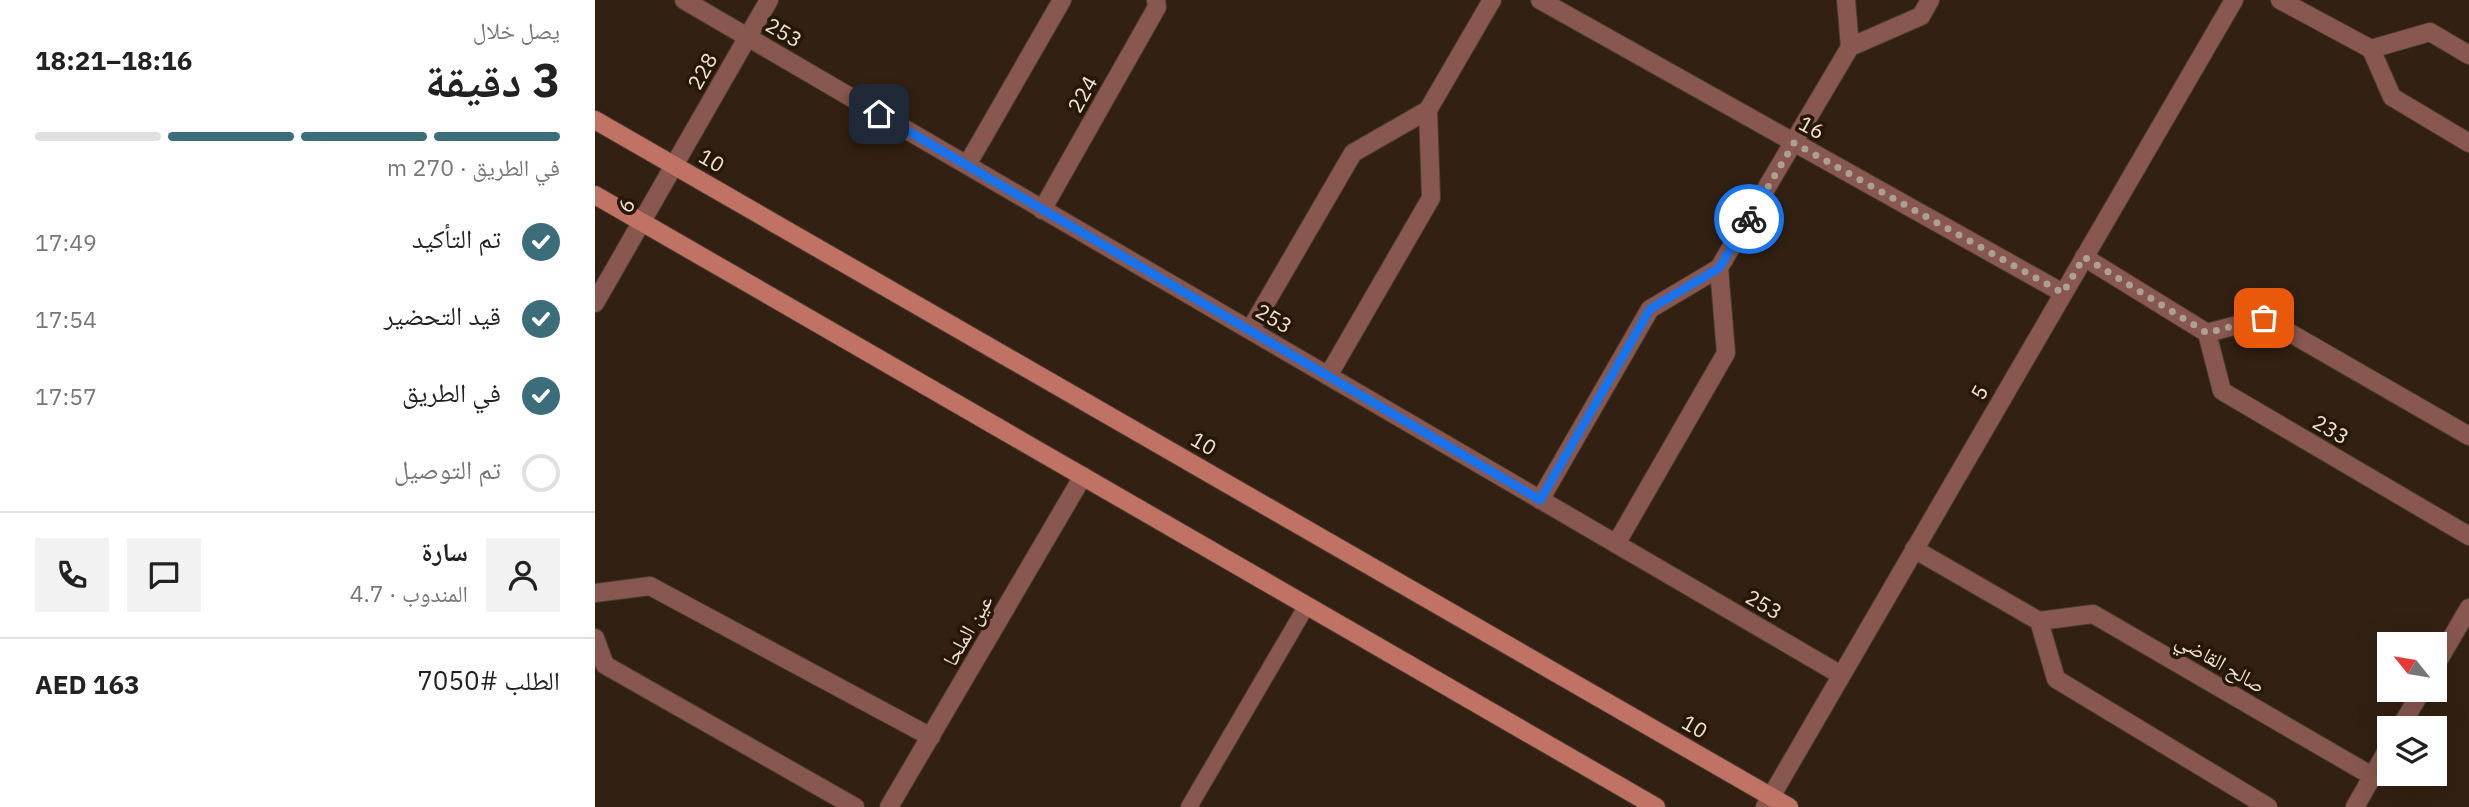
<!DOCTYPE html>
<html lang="ar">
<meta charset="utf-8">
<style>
body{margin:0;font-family:"IBM Plex Sans","Noto Naskh Arabic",sans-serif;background:#f2f2f2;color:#222;direction:rtl;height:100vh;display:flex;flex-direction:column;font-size:26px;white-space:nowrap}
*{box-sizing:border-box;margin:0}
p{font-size:23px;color:#767676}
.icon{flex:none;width:38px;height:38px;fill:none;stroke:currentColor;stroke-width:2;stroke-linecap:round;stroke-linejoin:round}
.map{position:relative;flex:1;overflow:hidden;direction:ltr}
.panel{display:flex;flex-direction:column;background:#fff;width:595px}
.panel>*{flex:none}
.needle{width:46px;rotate:300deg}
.fabs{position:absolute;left:1782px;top:632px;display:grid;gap:14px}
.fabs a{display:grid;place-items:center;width:70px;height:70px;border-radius:0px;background:#fff;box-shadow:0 7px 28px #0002;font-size:35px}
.pin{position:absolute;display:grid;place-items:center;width:60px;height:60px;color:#fff;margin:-30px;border-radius:14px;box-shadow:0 4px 10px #0006}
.courier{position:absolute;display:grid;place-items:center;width:70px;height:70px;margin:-35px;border:5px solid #1a73e8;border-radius:50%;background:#fff;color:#222;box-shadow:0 2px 9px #0007}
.overview em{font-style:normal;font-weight:700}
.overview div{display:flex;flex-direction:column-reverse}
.overview{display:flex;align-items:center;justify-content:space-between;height:119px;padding:0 35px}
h1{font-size:46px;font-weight:700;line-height:52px}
.bar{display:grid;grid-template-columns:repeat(4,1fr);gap:10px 7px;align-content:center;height:84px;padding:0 35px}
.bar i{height:9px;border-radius:5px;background:#e0e0e0}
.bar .selected{background:#3b6d7a}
.bar p{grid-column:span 4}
.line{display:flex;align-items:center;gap:18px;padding:0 35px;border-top:2px solid #e0e0e0}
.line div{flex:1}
.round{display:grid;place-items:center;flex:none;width:74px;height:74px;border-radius:0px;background:#f2f2f2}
ol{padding:0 35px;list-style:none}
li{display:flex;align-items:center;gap:21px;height:77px}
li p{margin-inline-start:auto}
li .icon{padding:7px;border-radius:50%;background:#3b6d7a;color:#fff;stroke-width:4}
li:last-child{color:#767676}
li i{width:38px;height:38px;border:4px solid #e0e0e0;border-radius:50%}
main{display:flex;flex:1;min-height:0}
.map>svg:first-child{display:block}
</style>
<main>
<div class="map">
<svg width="1874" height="807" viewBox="0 0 1874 807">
<rect width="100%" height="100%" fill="#322112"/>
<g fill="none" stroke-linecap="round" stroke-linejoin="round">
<defs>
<path id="lane" d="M594 807 712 605"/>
<path id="street" d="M89 0 1246 675
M945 0 1468 293
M1685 0 1776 49
M1255 47 1326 16 1335 0
M1874 55 1835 32 1776 49 1797 97 1874 143
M372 165 467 0
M447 210 562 7 561 0
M1489 257 1612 333
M0 303 174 0
M655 330 758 153 833 110 897 0
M733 376 836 198 833 110
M1874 436 1669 318 1612 333 1627 391 1874 536
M945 500 1055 309 1124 268 1255 47 1251 0
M1021 544 1131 353 1124 268
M1319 549 1444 621
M0 593 55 586 336 737
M0 638 10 665 260 807
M1839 668 1874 608
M1805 728 1827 690
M294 807 488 476
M1170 807 1639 0
M1673 807 1461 679 1444 621 1498 614 1777 776
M1760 807 1794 747"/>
<path id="secondary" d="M0 120 1194 807
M0 195 1061 807"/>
</defs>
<use href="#lane" stroke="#4c3c2e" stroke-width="18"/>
<use href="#street" stroke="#4c3c2e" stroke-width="20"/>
<use href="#secondary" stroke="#4c3c2e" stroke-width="20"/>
<use href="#lane" stroke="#88574f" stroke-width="16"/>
<use href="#street" stroke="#88574f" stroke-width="18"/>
<use href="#secondary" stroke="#c07365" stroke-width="18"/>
</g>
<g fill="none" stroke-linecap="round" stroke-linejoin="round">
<path stroke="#ac9f93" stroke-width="7" stroke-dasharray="0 12.6" d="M1154 219 1199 143 1468 293 1489 257 1612 333 1669 318"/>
<path stroke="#1a73e8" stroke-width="9" d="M284 114 945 500 1055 309 1124 268 1154 219"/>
</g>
<g text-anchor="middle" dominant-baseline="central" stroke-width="7" stroke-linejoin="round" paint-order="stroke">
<g font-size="21" fill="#eee3d9" stroke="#271709">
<text transform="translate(189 32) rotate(30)">253</text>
<text transform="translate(107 71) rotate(-61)">228</text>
<text transform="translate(487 94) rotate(-61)">224</text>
<text transform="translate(1217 127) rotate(29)">16</text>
<text transform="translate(117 160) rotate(30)">10</text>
<text transform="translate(31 205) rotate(-60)">6</text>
<text transform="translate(679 318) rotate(30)">253</text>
<text transform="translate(1384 392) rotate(-60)">5</text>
<text transform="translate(1736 429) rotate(30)">233</text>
<text transform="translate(609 443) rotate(30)">10</text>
<text transform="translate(1169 604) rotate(30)">253</text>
<text transform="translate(372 630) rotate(-60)">عين الملحا</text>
<text transform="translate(1626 662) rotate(30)">صالح القاضي</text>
<text transform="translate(1100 726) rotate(30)">10</text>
</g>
</g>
</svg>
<div class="fabs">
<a><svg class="needle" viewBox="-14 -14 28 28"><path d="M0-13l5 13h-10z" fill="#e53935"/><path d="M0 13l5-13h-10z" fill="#767676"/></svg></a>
<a><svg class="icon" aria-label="layers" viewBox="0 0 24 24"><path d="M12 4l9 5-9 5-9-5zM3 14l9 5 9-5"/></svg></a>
</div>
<div class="pin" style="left:1669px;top:318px;background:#ea580c"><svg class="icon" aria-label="bag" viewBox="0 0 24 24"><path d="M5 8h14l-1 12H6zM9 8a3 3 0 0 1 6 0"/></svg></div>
<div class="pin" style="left:284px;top:114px;background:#1f2937"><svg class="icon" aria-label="home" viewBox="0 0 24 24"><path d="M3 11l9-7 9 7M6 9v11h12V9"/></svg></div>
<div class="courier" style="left:1154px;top:219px"><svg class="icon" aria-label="bike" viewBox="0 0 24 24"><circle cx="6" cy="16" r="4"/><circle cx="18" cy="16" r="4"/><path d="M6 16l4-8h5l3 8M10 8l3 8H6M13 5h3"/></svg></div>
</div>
<section class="panel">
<div class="overview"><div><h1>3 دقيقة</h1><p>يصل خلال</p></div><em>18:16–18:21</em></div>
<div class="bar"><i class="selected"></i><i class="selected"></i><i class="selected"></i><i></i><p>في الطريق · 270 m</p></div>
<ol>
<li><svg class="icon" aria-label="check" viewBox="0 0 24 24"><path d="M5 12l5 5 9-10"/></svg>تم التأكيد<p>17:49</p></li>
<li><svg class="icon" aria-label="check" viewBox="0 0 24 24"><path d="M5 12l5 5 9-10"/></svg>قيد التحضير<p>17:54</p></li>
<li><svg class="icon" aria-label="check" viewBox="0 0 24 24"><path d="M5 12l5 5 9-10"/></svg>في الطريق<p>17:57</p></li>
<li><i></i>تم التوصيل</li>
</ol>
<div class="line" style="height:126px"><a class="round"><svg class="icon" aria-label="person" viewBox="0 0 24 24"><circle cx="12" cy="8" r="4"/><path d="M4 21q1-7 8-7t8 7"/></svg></a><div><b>سارة</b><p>المندوب · 4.7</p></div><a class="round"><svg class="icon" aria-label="chat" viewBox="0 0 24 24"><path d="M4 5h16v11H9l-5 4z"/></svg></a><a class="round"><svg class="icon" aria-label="phone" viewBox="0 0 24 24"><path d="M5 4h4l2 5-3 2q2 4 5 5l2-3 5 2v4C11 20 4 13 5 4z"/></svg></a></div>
<div class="line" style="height:91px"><div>الطلب #7050</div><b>AED 163</b></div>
</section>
</main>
